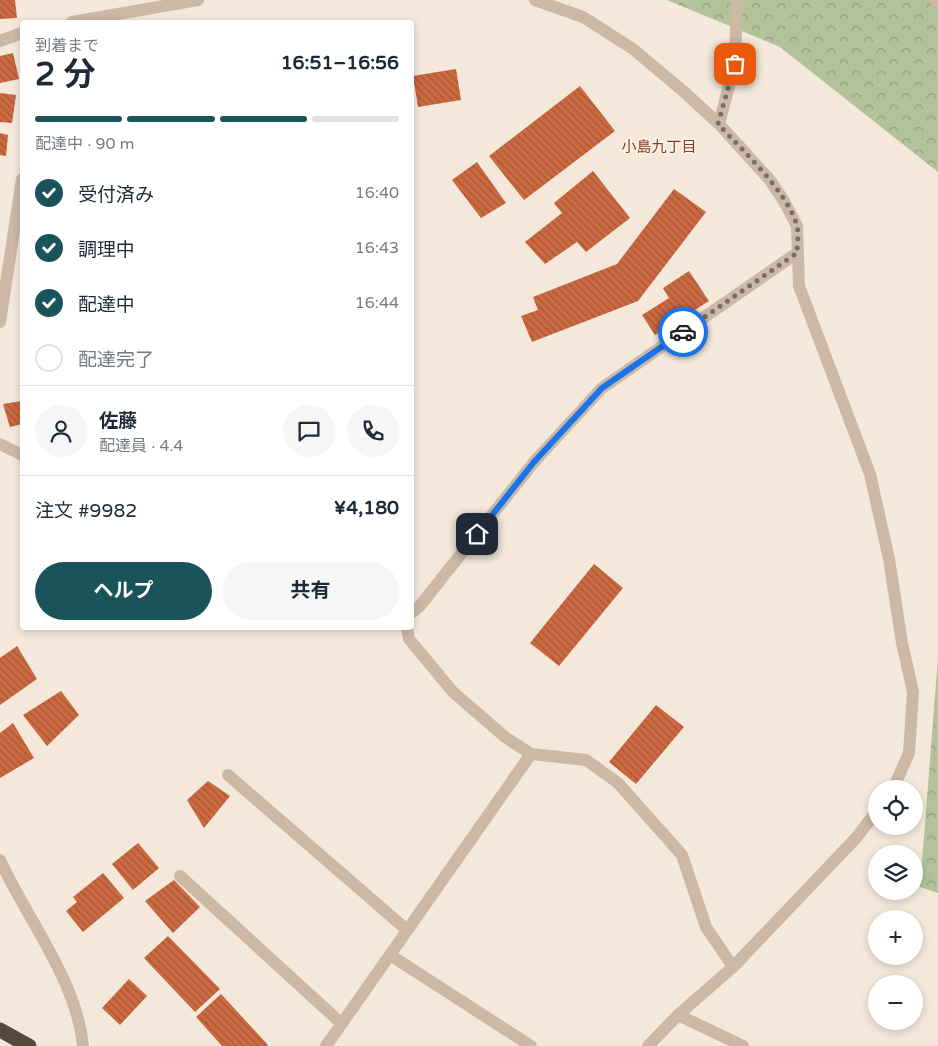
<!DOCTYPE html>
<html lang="ja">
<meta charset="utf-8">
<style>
body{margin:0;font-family:"Varela Round","Noto Sans JP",sans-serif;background:#f6f6f7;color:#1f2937;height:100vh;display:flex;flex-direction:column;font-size:19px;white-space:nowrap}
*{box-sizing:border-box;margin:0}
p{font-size:16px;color:#747a83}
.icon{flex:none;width:28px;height:28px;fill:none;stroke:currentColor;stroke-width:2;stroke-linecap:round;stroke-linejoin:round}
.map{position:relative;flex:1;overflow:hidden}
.side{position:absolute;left:20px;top:20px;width:394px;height:610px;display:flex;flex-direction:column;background:#fff;border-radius:5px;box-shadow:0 2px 8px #0003}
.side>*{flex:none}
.buttons{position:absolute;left:868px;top:780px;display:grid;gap:10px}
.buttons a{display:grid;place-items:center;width:55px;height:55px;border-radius:50%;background:#fff;box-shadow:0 2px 8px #0003;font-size:25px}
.pin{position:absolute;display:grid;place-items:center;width:42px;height:42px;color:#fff;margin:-21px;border-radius:10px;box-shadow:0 2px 8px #0006}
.courier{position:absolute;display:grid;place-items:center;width:50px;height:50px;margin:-25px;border:4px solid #1a73e8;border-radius:50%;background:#fff;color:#222;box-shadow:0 1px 6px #0007}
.overview em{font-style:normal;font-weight:700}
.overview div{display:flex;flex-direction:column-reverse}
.overview{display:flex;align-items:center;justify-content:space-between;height:85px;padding:0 15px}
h1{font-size:32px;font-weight:700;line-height:38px}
.bar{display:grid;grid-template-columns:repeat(4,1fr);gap:8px 5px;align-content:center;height:60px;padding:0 15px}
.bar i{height:6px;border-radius:4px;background:#e0e1e3}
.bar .current{background:#1b535a}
.bar p{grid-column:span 4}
.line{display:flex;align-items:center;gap:12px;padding:0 15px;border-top:1px solid #e0e1e3}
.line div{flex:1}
.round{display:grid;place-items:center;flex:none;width:52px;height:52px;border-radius:26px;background:#f6f6f7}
ol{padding:0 15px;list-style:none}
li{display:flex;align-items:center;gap:15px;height:55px}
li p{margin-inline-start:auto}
li .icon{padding:5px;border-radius:50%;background:#1b535a;color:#fff;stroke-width:4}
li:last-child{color:#747a83}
li i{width:28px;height:28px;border:2px solid #e0e1e3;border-radius:50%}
.button{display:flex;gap:10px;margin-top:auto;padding:10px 15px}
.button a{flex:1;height:58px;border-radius:30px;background:#1b535a;color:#fff;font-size:20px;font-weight:700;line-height:58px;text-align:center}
.button a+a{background:#f6f6f7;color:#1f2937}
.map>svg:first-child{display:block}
</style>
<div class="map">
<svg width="938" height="1046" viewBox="0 0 938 1046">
<defs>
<pattern id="forest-crowns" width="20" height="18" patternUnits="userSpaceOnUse" patternTransform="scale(1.25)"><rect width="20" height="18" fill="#b3c29a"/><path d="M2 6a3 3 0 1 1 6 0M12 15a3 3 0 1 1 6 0" fill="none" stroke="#929e7e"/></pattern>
<pattern id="building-back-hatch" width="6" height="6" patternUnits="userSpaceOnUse" patternTransform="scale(1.25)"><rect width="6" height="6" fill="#cb6940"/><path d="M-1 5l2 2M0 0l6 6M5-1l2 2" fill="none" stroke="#a65736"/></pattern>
</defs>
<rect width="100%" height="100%" fill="#f3e8da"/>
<path fill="url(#forest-crowns)" d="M667 0H938V172L780 47Z
M938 658V893L920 887Z"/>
<path fill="url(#building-back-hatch)" d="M0 0H15L17 18 0 19Z
M13 53 19 79 0 83V56Z
M456 69 461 100 418 107 413 76Z
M580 86 615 131 524 200 489 156Z
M0 93 16 95 12 123 0 122Z
M0 133 8 135 6 156 0 155Z
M477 162 506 203 481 218 452 180Z
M593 171 630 218 586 252 577 242 545 264 525 242 562 213 554 203Z
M674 189 706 212 638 301 532 342 521 316 538 310 533 297 617 264Z
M689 271 709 301 655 335 642 315 669 298 663 288Z
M22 401V424L10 427 3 404Z
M594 564 623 588 559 666 530 643Z
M17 646 37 679 0 705V658Z
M61 691 79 715 47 746 23 715Z
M656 705 684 727 636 784 609 762Z
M13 723 34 758 0 778V733Z
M208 781 230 796 204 828 187 800Z
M138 843 159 868 133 890 112 864Z
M103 873 124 898 83 932 66 911 77 902 73 897Z
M174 880 200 907 173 933 145 901Z
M168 936 220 989 195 1012 144 958Z
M129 979 147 996 120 1025 102 1008Z
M221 994 268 1045 267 1046H222L196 1017Z"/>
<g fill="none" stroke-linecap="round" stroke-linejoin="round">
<path stroke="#cbb9a6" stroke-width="12" d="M535 0 583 17 633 49 683 91 719 124 769 179 784 201 797 226 799 286 870 474 889 559 902 643 913 692 909 753 893 789
M935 0 938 2
M72 22 198 0
M0 41 22 33
M719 124 735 63 737 0
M0 322 22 179
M0 444 22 455
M411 613 419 607 534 462 602 388 797 253
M407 628 409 639 453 692 505 737 531 754 586 760 618 783 682 855 706 927 733 967
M228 775 407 930
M0 860C27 919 77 981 83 1046
M180 876 342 1024
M390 955 531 1046
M678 1015 743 1046
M326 1046 531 754
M648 1046 678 1015 733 967 856 838 876 812"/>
<path stroke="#58473e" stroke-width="15" d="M0 1030 29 1046"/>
</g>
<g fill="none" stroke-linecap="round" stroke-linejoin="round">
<path stroke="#796e66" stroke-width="5" stroke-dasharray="0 9" d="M683 332 797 253C797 245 799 234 797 226 788 192 742 150 718 124L735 64"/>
<path stroke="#1a73e8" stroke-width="6" d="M477 534 534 462 602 388 683 332"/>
</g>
<g text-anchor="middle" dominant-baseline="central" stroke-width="4" stroke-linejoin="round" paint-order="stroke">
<g font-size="15" fill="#893c1d" stroke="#faf2e7">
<text x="659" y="147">小島九丁目</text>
</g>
</g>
</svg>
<div class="buttons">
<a><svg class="icon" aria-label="locate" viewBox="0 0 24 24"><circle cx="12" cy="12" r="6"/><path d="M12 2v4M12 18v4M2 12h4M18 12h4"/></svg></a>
<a><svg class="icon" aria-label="layers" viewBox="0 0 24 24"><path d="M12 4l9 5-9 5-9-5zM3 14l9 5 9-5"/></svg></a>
<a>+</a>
<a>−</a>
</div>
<div class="pin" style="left:735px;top:64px;background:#ea580c"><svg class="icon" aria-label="bag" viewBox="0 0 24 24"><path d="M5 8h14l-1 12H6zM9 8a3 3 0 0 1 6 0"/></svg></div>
<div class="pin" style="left:477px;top:534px;background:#1f2937"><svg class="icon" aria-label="home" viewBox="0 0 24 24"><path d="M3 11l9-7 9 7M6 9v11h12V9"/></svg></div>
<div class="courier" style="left:683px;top:332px"><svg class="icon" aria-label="car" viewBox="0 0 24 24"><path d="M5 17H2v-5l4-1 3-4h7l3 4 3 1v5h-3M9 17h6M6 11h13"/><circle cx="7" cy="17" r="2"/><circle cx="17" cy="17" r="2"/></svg></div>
<section class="side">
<div class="overview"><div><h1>2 分</h1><p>到着まで</p></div><em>16:51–16:56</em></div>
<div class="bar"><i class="current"></i><i class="current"></i><i class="current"></i><i></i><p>配達中 · 90 m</p></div>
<ol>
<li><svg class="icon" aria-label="check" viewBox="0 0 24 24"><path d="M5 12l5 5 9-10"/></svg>受付済み<p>16:40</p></li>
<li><svg class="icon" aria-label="check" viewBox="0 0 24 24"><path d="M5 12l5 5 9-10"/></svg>調理中<p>16:43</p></li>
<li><svg class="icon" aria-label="check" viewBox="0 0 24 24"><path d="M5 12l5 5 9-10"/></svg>配達中<p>16:44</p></li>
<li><i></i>配達完了</li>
</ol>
<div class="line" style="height:90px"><a class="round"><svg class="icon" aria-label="person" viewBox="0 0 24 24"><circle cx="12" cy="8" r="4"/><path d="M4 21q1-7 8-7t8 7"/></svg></a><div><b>佐藤</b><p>配達員 · 4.4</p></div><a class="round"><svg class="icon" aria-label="chat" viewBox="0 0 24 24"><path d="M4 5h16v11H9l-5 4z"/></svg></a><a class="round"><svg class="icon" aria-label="phone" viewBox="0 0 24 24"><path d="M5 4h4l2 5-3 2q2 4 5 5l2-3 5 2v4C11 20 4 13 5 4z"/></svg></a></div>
<div class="line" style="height:65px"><div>注文 #9982</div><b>¥4,180</b></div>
<div class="button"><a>ヘルプ</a><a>共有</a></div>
</section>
</div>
